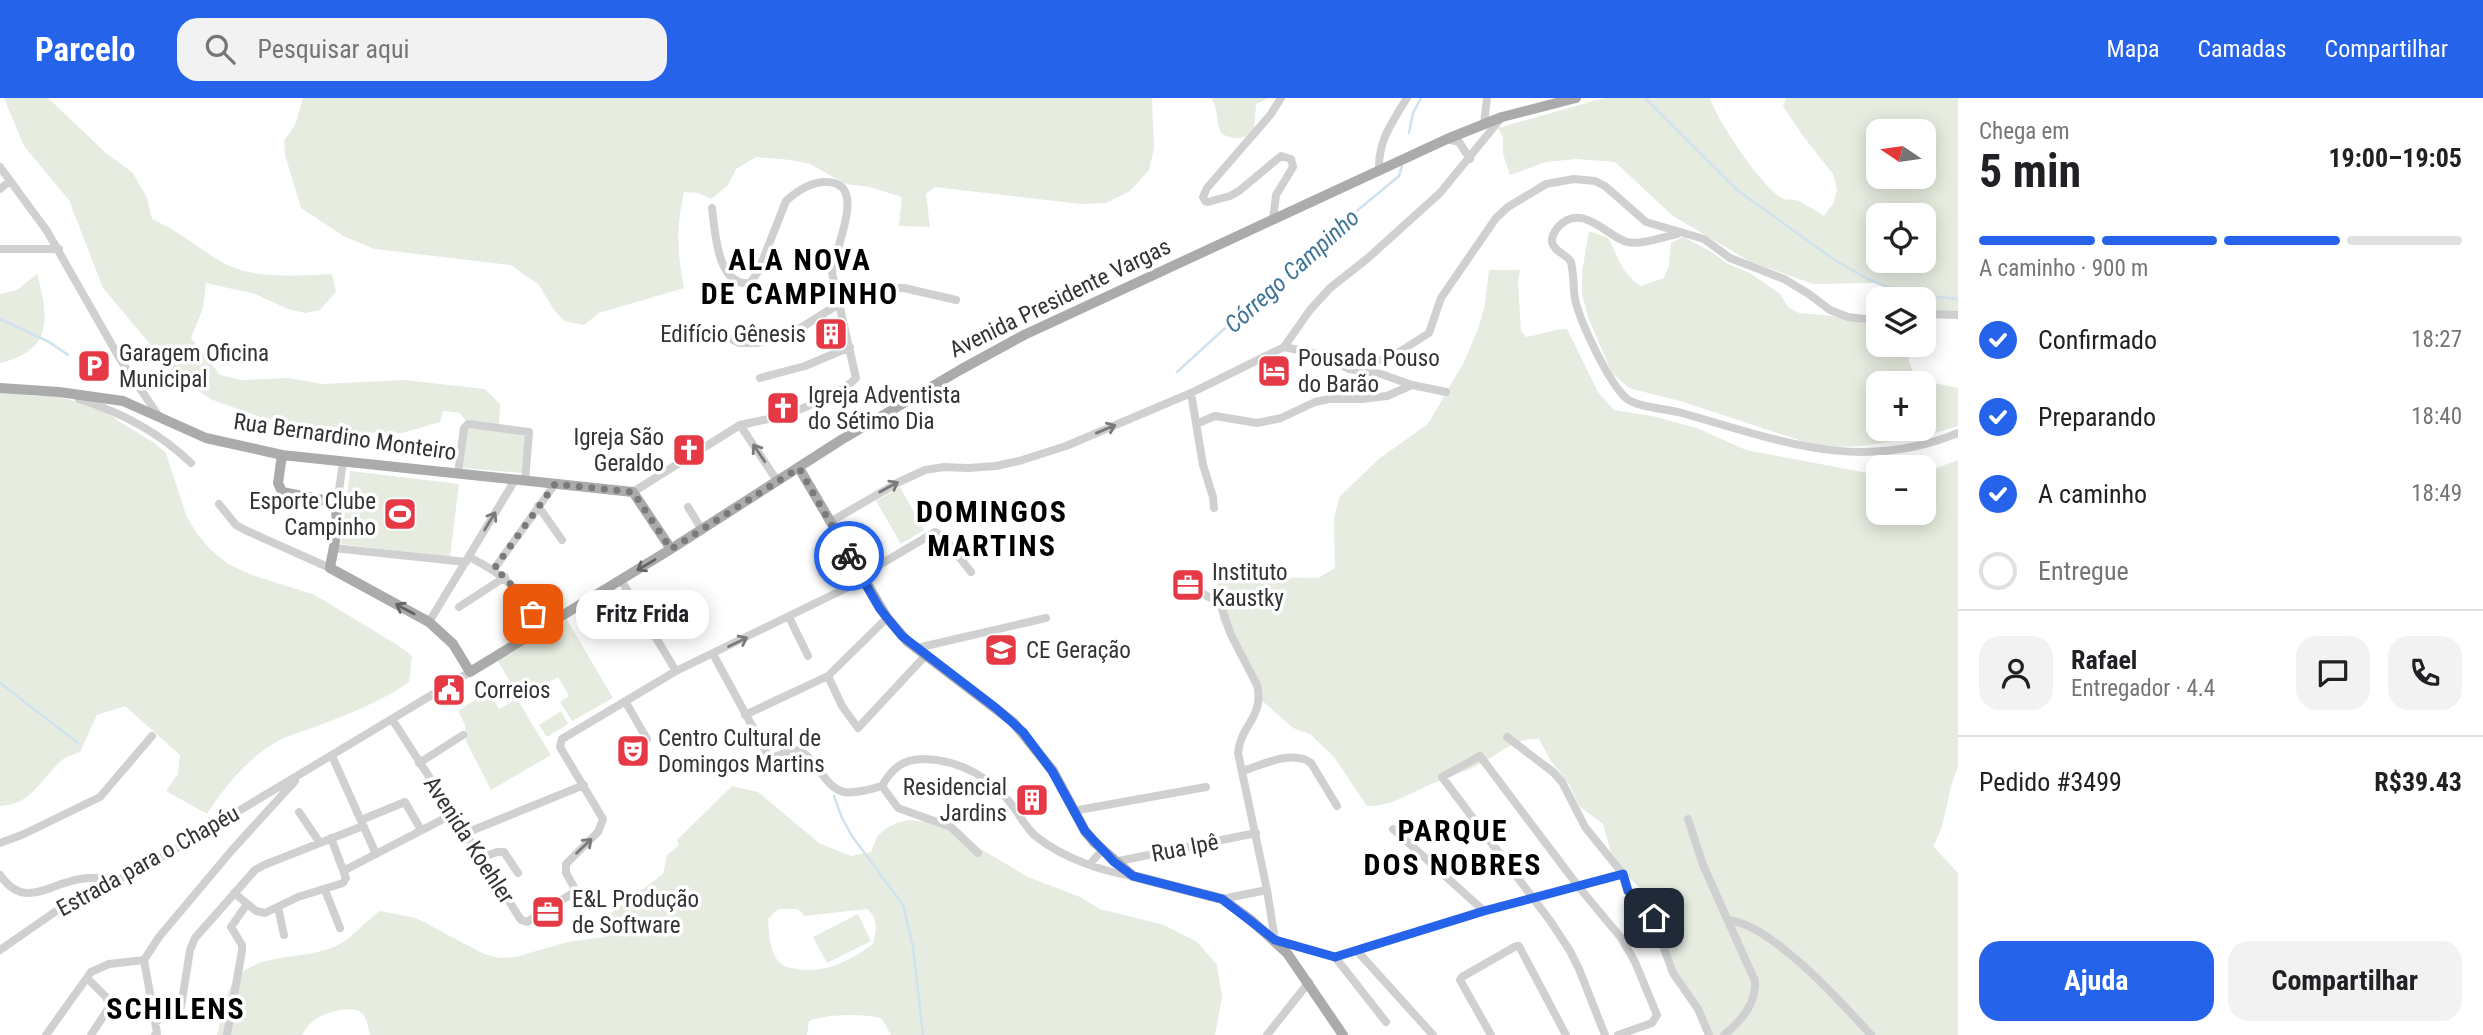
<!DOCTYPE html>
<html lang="pt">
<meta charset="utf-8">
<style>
body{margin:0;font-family:"Roboto Condensed",sans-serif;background:#f2f2f2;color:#202124;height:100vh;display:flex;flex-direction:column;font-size:26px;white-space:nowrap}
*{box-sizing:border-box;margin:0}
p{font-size:23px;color:#757577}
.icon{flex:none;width:38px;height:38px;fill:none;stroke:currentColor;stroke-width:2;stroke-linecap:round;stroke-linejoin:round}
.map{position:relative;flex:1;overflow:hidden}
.sheet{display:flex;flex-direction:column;background:#fff;width:525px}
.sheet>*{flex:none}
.needle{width:46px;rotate:283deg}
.controls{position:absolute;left:1866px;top:21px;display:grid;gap:14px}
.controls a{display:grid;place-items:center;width:70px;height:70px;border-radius:14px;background:#fff;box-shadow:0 4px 18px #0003;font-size:35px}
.pin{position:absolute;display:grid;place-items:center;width:60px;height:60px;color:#fff;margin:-30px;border-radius:14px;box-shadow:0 4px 10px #0006}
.courier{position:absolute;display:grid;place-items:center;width:70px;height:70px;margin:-35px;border:5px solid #2563eb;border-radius:50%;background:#fff;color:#222;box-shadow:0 2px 9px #0007}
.bubble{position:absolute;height:49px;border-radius:21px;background:#fff;box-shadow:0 4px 18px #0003;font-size:23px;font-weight:700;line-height:49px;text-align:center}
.head em{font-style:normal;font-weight:700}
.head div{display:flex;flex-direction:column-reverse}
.head{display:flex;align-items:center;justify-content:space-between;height:119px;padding:0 21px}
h1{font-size:46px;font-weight:700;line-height:52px}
.bar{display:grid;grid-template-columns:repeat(4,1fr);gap:10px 7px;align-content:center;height:84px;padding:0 21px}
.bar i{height:9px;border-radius:5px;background:#e0e0e0}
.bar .active{background:#2563eb}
.bar p{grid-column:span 4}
.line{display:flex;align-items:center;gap:18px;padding:0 21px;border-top:2px solid #e0e0e0}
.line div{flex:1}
.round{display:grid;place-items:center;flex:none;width:74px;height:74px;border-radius:21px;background:#f2f2f2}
ol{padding:0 21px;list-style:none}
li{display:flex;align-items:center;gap:21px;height:77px}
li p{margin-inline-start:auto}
li .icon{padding:7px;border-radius:50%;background:#2563eb;color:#fff;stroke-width:4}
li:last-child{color:#757577}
li i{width:38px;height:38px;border:4px solid #e0e0e0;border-radius:50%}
.primary-button{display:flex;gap:14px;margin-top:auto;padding:14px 21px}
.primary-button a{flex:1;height:80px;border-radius:21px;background:#2563eb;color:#fff;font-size:28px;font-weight:700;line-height:80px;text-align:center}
.primary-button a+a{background:#f2f2f2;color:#202124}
header{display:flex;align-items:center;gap:42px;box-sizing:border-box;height:98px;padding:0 35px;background:#2563eb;color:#fff}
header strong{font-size:33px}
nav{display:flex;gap:38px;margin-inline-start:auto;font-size:24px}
.search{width:490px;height:63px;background:#f2f2f2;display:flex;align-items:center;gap:18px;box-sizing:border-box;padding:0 24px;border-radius:21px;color:#757577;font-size:26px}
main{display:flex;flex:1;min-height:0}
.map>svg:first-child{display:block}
</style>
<header>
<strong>Parcelo</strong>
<div class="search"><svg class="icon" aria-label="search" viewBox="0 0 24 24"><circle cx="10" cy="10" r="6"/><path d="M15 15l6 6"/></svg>Pesquisar aqui</div>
<nav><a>Mapa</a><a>Camadas</a><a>Compartilhar</a></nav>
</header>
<main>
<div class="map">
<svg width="1958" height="937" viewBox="0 0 1958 937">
<rect width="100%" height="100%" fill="#fff"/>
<path fill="#e6ecdf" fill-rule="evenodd" d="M4 0H48L106 55 133 75 147 100 152 121C177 132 196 148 218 162 250 182 295 178 332 176L336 194 320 212 305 215 288 211 255 196 206 185 203 210 191 240 220 277 242 282 288 280 323 286 404 282 485 291 500 306 499 327 466 323 460 315 443 313 440 324 402 335 335 334 260 319 213 302 179 281 103 190 69 102 24 48Z
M303 0H1152L1154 50 1149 72 1130 93 1106 105 1081 106 935 89 926 96 930 129 899 128 902 99 870 89 846 86 810 66 791 62 756 59 736 71 728 87 711 101 698 95 684 94C676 131 677 153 684 190L599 215 584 227 564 223 554 212 539 187 511 167 375 151 345 139 301 110 285 57 284 43 295 27Z
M1211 0H1269L1256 6 1254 33C1243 42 1234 42 1222 36 1214 22 1220 13 1211 0Z
M1604 0H1710C1717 22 1763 92 1784 101 1788 102 1792 101 1795 102 1805 105 1815 113 1824 118L1834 104 1837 91 1833 76 1803 38 1783 8 1786 0H1958V220L1923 214V201H1903L1896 191 1877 185 1813 186 1751 164 1673 118 1615 64 1576 61 1546 64 1510 77 1503 56V39L1498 30ZM1878 33H1923V79H1878ZM1878 117H1923V163H1878Z
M1589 133 1608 140C1618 158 1622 177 1641 188L1664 180 1669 167 1671 145 1683 139 1710 153 1728 166 1750 175 1780 196 1788 209 1799 215 1833 218 1878 228V247L1907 248 1909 263 1916 281 1958 290V328L1928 337 1863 348 1836 349 1805 344 1680 303 1629 290 1612 275 1588 219 1582 196V174ZM1878 285H1923V331H1878Z
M1489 172H1520L1518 184 1521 233 1526 239C1540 237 1554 231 1567 231L1598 294 1614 312 1652 318 1697 330 1746 352 1878 377V415H1923V375L1958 362V669C1946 694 1948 724 1933 748L1958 775V937H1711L1687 899 1641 791 1624 775 1611 754 1603 726 1579 708 1570 688 1551 663 1539 641C1519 638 1500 655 1484 664 1466 674 1447 679 1429 687 1408 696 1390 709 1367 708L1334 659 1310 636 1293 630 1259 600 1220 522 1215 491 1218 485 1242 479 1318 480 1335 470 1334 420 1340 398 1380 360 1428 326 1464 264 1478 231 1485 206Z
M37 176C49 220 53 253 0 265V196L17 192Z
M0 291 33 298H55L106 312 118 323 153 344 166 355 186 417 197 436 211 452 228 466 252 477 315 497 399 548 412 558 409 584C379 605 346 617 312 630 299 635 285 638 273 646 245 663 224 690 207 716L166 693 178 676 180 657 125 608 97 617 80 654C73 657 64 659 60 664 40 682 31 707 0 708Z
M469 330 525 336 522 375 463 370 467 332Z
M350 373 459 386 450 459 341 446Z
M900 389 924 432 901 446 876 403Z
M566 520 613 600 572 623 560 604 569 598 558 579 520 601 497 561Z
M489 593 499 611 517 601 551 657 491 692 466 643 465 627 458 613Z
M561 613 568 626 547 639 539 627Z
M732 688 758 694 819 745 851 758 871 754 877 739 885 731 897 725 909 722 937 725 1028 779 1080 799 1100 811 1164 827 1197 844 1217 867 1222 899 1215 937H891L882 921C867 915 825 916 809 923L807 937H370C368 930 367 920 362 915 352 906 322 915 313 923 308 927 305 932 302 937H217C221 923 223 908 228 895 244 850 303 865 338 847 354 839 365 823 380 813L416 820 484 856 500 860 515 859 568 844 604 839 610 816 663 776 667 757 679 747 677 742ZM778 811H796L802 814 804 818 867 811C879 820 876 833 873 846 852 862 824 876 797 871 790 870 783 869 778 863 769 852 769 834 768 821Z
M858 816 871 843 827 865 813 839Z"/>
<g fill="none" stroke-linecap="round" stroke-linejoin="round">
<path stroke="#cfe2ee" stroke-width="2.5" d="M1645 0 1737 92 1833 161 1868 181 1905 196 1958 201
M1409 35 1413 15 1421 0
M0 221 49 244 68 257
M1177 274 1224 231 1256 209 1341 126 1399 78 1402 68
M0 585 78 645
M834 698 842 720 852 738 903 807 913 849 923 937"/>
<path stroke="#d0d0d0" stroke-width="8" d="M1484 26 1487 0
M1447 41 1459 44 1470 61
M0 69 47 133 120 261 158 317
M1379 72C1378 43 1392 24 1407 0
M0 91 10 83
M1273 121 1276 97 1293 69 1291 61 1281 58 1239 93 1230 98 1208 104 1205 103 1203 99 1207 90 1271 16 1281 0
M1677 136C1662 139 1642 147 1627 144 1607 139 1582 103 1558 129 1555 133 1551 139 1552 144 1554 154 1567 156 1571 164 1574 176 1573 189 1575 201 1580 224 1609 285 1626 300 1635 309 1668 311 1682 315 1778 342 1859 376 1958 335
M0 151H59
M1923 216 1958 217
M714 232 739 245H758L794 234 855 196 866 191 904 190 956 202
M1284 249 1362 265 1382 262 1396 256 1429 235 1441 200 1496 120 1508 109 1546 86 1574 81 1595 83 1605 88 1646 124 1704 141 1730 160 1784 181 1809 196 1830 212 1848 219 1865 221 1878 219
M1336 260 1341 267 1349 271 1381 276 1412 287 1446 294
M760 280 805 268 850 249
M1191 295 1203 367 1213 399 1214 410
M79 301C120 314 160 335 191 365
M1196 326 1215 318 1257 325 1281 320 1315 304 1329 301H1362L1387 298 1412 287
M740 327 778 384
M458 376 464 330 468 326 529 334 525 383
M633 394 740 327 782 318 806 309 846 289 856 280 832 175C833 153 870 84 826 84 810 84 797 93 786 103L758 174 750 185C717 189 715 133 712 110
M333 404 339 392 343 364
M219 406 236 427 245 432 330 470
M538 408 562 442
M688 409 702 432
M830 424 899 384 925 372 944 369 968 370 996 368 1019 363 1066 348 1191 295 1284 249 1310 212 1330 190 1368 160 1440 95 1502 19
M333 450 466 464
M469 459C510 479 518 493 543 530
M494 471 555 386
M861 478 935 434 945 441 971 474
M621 482 676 573
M1196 492 1220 505 1231 537 1257 587C1265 618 1240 628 1238 655L1267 792 1275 842 1335 859 1484 813 1623 776
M459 509 505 479
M789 519 808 558
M429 524 515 382
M917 550 1046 520
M713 556 769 659C778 660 786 652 795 652 815 654 822 689 844 694 857 696 871 691 882 688
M828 578 842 608 858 630 926 557
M625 603 647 641
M745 617 828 578 887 520
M392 621 521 822 527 824 573 795 574 789 566 775V766L598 734 603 721 560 649 562 641 676 573 863 482
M1507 639 1553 674 1562 684 1585 729 1623 776 1628 793 1649 809 1673 875 1698 911 1709 937
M332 658 376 756
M419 665 463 637
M1242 673C1262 667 1293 651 1311 665L1337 708
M882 688C892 670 903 661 924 661 961 662 994 681 1015 711 1023 722 1027 732 1038 740 1064 760 1101 773 1132 778
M882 688 898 710 951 729 978 755
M1073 713 1206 689
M299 714 320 745
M1688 721 1703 767 1755 883C1757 905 1740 924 1724 937
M361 722 405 704 421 732
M1393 731 1484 813
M466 735 584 687
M0 745 24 736 100 699 152 638
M481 760 497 754H504L518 775
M1114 764 1256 735
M1090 766 1102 752
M345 772 453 716
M0 777C24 812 48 786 80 781 91 779 103 780 114 780
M325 792 340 830
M234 795 256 813 265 815 298 799 343 785 346 780 331 740
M1222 801 1267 792
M278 809 284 837
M1728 822C1771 826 1841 904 1871 937
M0 852 59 811 157 762 470 574
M1358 854 1433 937
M1335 859 1386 924
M87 880 106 899 110 908 91 937
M155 924 181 909 190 852 195 840 255 772 264 767 363 728
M46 937 91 874 109 866 144 862
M155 937 157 935 144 862 159 839 232 752 295 683
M227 937 242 853V847L231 829 247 806
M1267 937 1309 884
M1491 937 1460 882 1462 879 1516 848H1519L1566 937
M1605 937 1579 871 1570 853 1551 824 1442 679 1480 658 1578 788 1622 841 1635 864 1657 917 1652 925 1618 937"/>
<path stroke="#ababab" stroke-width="10" d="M0 290 59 294 123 303 206 340 282 357 633 394 671 451
M282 357 278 385 282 394 333 404C342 423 333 450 330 470L429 524 453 546 470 574 671 451 841 342 960 272 1024 237 1447 41 1502 19 1576 0
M799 370 887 520 907 543 1013 624 1053 673 1085 733 1094 744 1133 778 1222 801 1251 822 1287 855 1343 937"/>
</g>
<defs><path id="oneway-shaft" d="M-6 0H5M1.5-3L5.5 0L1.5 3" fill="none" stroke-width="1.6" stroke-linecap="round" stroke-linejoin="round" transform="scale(1.75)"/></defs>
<g stroke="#7a7a7a">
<use href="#oneway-shaft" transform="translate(1106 331) rotate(-23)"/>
<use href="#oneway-shaft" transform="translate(759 355) rotate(-124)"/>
<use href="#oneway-shaft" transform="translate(889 389) rotate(-29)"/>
<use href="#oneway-shaft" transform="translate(490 423) rotate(-59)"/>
<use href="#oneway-shaft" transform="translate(738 544) rotate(-26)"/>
<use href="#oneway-shaft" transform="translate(584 748) rotate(-44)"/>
</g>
<g stroke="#636363">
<use href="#oneway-shaft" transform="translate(646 467) rotate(149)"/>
<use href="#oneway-shaft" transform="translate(405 511) rotate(-152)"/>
</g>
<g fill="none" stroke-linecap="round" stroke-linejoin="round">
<path stroke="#7a7a7a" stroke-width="7" stroke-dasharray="0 12.6" d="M533 516 505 479 494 471 555 386 633 394 671 451 799 370 849 458"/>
<path stroke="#2563eb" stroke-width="9" d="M849 458 880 511 902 538 996 610 1023 634 1052 673 1085 733 1114 764 1133 778 1222 801 1275 842 1335 859 1484 813 1623 776 1628 793 1649 809 1654 820"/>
</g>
<defs>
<symbol id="building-square" viewBox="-11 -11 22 22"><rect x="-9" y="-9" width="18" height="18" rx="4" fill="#e63946" stroke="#fff"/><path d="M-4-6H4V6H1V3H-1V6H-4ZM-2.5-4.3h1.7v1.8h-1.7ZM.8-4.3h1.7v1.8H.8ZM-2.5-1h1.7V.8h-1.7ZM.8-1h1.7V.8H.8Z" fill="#fff"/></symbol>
<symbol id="parking-square" viewBox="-11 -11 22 22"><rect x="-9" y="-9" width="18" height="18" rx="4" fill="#e63946" stroke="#fff"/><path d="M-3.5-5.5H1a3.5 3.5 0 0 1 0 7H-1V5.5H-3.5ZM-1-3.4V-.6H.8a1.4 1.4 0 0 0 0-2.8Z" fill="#fff"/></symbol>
<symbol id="hotel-square" viewBox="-11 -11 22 22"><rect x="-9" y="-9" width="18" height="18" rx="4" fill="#e63946" stroke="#fff"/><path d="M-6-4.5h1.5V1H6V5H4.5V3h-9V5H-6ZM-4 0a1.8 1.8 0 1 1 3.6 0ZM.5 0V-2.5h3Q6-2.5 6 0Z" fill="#fff"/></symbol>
<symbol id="church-square" viewBox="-11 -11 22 22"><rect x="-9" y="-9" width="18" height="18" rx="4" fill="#e63946" stroke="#fff"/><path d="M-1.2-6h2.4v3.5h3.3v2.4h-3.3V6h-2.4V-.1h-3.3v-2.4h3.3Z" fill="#fff"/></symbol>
<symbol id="stadium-square" viewBox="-11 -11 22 22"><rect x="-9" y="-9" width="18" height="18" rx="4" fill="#e63946" stroke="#fff"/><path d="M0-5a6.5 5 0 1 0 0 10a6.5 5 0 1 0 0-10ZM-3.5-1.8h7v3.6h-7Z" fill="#fff"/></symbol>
<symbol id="office-square" viewBox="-11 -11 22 22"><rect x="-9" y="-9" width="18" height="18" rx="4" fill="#e63946" stroke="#fff"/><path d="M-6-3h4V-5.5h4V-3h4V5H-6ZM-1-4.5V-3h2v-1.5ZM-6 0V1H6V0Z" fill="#fff"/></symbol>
<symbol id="school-square" viewBox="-11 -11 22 22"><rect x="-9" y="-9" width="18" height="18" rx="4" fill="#e63946" stroke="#fff"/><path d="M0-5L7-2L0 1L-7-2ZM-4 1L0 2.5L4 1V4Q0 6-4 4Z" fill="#fff"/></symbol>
<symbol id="civic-square" viewBox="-11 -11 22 22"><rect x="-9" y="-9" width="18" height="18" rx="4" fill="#e63946" stroke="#fff"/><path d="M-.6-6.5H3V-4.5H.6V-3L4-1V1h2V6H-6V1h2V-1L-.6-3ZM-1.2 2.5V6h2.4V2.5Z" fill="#fff"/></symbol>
<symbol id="theatre-square" viewBox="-11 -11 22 22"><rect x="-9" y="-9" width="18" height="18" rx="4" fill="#e63946" stroke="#fff"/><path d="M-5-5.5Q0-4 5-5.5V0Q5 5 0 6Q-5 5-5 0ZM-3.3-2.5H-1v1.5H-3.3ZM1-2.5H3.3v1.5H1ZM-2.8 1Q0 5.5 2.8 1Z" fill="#fff"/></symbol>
</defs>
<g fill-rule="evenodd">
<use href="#building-square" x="812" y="217" width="38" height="38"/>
<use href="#parking-square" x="75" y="249" width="38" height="38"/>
<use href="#hotel-square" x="1255" y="254" width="38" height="38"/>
<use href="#church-square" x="764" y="291" width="38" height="38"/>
<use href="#church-square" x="670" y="333" width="38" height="38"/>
<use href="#stadium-square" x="381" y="397" width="38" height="38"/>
<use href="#office-square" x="1169" y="468" width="38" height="38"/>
<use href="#school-square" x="982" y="533" width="38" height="38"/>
<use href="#civic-square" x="430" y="573" width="38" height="38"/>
<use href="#theatre-square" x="614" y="634" width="38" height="38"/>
<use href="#building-square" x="1013" y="683" width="38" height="38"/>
<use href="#office-square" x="529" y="795" width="38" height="38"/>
</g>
<g text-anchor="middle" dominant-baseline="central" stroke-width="7" stroke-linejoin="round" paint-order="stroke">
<g font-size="23" fill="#333" stroke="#fff">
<text transform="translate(1060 200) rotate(-26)">Avenida Presidente Vargas</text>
<text transform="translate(345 339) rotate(8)">Rua Bernardino Monteiro</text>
<text transform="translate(469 742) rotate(57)">Avenida Koehler</text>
<text transform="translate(1185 750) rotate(-11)">Rua Ipê</text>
<text transform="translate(148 763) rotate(-29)">Estrada para o Chapéu</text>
</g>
<g font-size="23" fill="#333" stroke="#fff" text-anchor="start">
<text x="806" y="236" text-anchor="end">Edifício Gênesis</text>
<text x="119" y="255">Garagem Oficina<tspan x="119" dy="26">Municipal</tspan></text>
<text x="1298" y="260">Pousada Pouso<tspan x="1298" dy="26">do Barão</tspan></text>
<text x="808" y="297">Igreja Adventista<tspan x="808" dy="26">do Sétimo Dia</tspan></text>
<text x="664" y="339" text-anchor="end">Igreja São<tspan x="664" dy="26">Geraldo</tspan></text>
<text x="376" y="403" text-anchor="end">Esporte Clube<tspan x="376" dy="26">Campinho</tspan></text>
<text x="1212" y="474">Instituto<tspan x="1212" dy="26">Kaustky</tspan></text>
<text x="1026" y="552">CE Geração</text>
<text x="474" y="592">Correios</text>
<text x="658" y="640">Centro Cultural de<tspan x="658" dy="26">Domingos Martins</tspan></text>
<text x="1007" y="689" text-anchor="end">Residencial<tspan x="1007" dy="26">Jardins</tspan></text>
<text x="572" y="801">E&amp;L Produção<tspan x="572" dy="26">de Software</tspan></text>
</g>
<g font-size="24" font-style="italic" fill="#3f7597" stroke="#fff">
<text transform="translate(1292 173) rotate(-42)">Córrego Campinho</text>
</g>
<g font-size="30" font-weight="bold" letter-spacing="2" fill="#000" stroke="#fff">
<text x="800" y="161">ALA NOVA<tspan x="800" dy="34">DE CAMPINHO</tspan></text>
<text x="992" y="413">DOMINGOS<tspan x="992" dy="34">MARTINS</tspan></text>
<text x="1453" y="732">PARQUE<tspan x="1453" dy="34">DOS NOBRES</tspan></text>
<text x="176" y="910">SCHILENS</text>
</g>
</g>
</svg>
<div class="controls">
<a><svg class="needle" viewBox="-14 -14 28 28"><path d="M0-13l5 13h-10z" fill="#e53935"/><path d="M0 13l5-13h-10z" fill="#757577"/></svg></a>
<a><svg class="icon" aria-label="locate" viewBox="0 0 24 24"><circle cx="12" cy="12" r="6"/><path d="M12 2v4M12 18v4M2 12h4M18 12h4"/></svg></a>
<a><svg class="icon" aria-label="layers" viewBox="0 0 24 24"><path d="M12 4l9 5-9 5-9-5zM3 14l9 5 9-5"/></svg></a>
<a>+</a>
<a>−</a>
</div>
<div class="pin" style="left:533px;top:516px;background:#ea580c"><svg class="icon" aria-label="bag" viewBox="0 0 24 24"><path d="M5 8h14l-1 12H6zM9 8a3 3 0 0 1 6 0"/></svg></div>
<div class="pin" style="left:1654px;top:820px;background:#1f2937"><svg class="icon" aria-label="home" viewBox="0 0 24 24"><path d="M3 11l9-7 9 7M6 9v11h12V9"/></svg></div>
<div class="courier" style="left:849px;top:458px"><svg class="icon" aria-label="bike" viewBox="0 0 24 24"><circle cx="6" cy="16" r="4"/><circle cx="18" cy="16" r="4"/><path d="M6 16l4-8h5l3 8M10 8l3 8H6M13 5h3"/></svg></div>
<div class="bubble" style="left:576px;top:492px;width:133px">Fritz Frida</div>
</div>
<section class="sheet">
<div class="head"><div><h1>5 min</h1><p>Chega em</p></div><em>19:00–19:05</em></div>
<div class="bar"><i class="active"></i><i class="active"></i><i class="active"></i><i></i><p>A caminho · 900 m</p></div>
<ol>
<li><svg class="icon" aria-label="check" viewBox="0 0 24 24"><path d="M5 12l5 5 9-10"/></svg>Confirmado<p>18:27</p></li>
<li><svg class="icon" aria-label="check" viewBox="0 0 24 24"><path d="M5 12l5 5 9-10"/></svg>Preparando<p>18:40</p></li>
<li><svg class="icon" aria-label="check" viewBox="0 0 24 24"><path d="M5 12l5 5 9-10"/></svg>A caminho<p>18:49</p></li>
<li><i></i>Entregue</li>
</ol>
<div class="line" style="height:126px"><a class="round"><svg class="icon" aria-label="person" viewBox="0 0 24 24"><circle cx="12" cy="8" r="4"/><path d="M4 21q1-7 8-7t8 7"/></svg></a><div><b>Rafael</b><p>Entregador · 4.4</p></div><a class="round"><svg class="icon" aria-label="chat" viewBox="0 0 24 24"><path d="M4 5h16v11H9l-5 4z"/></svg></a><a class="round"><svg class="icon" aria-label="phone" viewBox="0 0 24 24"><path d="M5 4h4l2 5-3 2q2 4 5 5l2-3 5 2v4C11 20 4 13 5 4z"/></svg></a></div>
<div class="line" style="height:91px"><div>Pedido #3499</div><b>R$39.43</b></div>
<div class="primary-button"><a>Ajuda</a><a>Compartilhar</a></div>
</section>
</main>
